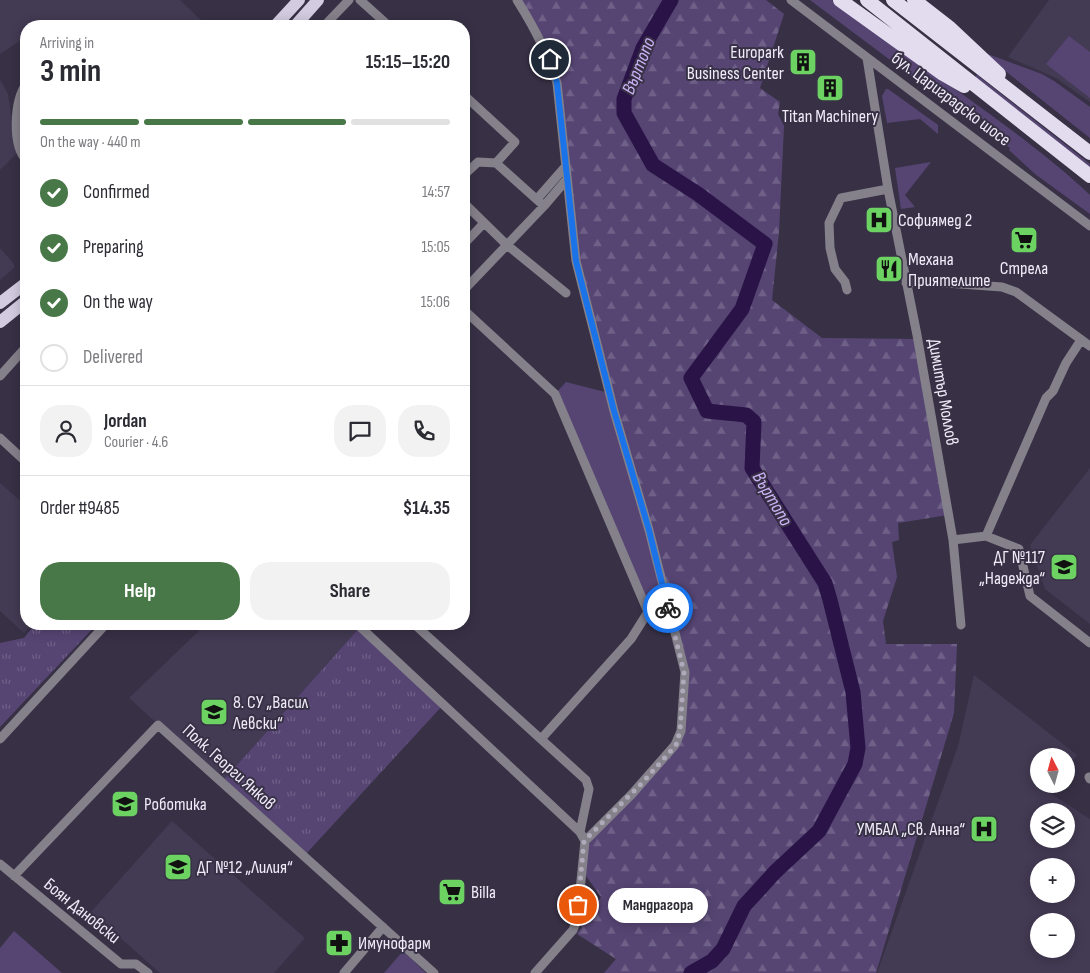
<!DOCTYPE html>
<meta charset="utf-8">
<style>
body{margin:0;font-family:"Sofia Sans Condensed",sans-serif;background:#f2f2f3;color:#2b2b33;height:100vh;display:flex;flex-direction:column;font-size:19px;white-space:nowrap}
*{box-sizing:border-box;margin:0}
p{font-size:16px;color:#7c7c81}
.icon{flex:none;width:28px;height:28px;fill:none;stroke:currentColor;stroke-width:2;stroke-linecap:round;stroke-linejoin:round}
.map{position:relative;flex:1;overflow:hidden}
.sheet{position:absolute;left:20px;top:20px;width:450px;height:610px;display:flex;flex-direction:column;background:#fff;border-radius:20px;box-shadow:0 2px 12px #0003}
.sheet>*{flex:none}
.needle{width:32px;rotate:354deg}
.buttons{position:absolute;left:1030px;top:748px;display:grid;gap:10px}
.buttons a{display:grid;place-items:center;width:45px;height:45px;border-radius:50%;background:#fff;box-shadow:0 2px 12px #0003;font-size:25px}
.pin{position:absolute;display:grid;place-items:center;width:42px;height:42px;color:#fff;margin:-21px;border:2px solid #fff;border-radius:50%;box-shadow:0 1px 5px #0007}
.courier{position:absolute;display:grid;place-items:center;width:50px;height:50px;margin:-25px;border:4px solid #1a73e8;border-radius:50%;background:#fff;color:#222;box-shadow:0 1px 6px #0007}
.bubble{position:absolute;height:35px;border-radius:18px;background:#fff;box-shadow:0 2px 12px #0003;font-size:16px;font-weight:700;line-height:35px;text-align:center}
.summary em{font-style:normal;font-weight:700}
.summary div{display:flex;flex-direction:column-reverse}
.summary{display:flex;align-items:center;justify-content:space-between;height:85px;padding:0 20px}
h1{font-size:32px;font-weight:700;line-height:38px}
.bar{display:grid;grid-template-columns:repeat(4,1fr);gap:8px 5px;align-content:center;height:60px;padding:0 20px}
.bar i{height:6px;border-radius:4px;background:#e1e1e2}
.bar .selected{background:#487748}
.bar p{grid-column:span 4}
.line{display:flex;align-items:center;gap:12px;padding:0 20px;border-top:1px solid #e1e1e2}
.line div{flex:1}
.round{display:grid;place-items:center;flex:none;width:52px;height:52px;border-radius:20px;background:#f2f2f3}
ol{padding:0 20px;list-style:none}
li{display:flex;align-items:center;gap:15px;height:55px}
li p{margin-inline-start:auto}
li .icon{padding:5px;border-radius:50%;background:#487748;color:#fff;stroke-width:4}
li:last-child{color:#7c7c81}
li i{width:28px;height:28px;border:2px solid #e1e1e2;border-radius:50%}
.primary-button{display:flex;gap:10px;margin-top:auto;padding:10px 20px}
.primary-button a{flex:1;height:58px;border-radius:20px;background:#487748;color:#fff;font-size:20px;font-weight:700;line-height:58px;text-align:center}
.primary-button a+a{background:#f2f2f3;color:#2b2b33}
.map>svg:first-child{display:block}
</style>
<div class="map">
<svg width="1090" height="973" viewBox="0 0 1090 973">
<defs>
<pattern id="forest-firs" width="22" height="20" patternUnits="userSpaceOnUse" patternTransform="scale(1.25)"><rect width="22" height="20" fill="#564573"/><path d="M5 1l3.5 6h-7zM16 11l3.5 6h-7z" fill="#6f6088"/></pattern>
<pattern id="park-tufts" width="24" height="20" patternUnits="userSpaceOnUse" patternTransform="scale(1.25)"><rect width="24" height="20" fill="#564573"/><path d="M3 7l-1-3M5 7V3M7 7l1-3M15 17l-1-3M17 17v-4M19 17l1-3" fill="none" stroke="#6f6088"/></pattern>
</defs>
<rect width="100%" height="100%" fill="#383146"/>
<path fill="#433a53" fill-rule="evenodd" d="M0 0H180L207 26H61L53 20 43 26H26V37L0 54Z
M1049 0H1090V102L1056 78 1008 57Z
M0 80 8 94 17 153 0 170Z
M0 248 14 264V268L0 280Z
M1090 468V624L1045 589 1030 545Z
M0 483 26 506V624H32L24 633 0 611Z
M206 624H357L360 627 222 782 129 698Z
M974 675 1077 755 1066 769V756H1039V784H1056L1050 793 1090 819V973H877L958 746ZM1039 811H1066V839H1039ZM1039 866H1066V894H1039ZM1039 921H1066V949H1039Z
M172 821 305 938 274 973H160L91 912Z"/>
<path fill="#564573" d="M810 0H832C892 45 954 87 1014 132 1040 152 1066 172 1090 195V214L1035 174 1009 150 1010 148 989 132 993 127 974 113 970 118 957 110Z
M1069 36 1090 52V98L1046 64Z
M985 53 1042 74 1054 81 1090 107V138L990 59Z
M977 75 1090 164V167L975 77Z
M886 89H888L938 125V134L920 119 887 123 882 96Z
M931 162 905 195 915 207 901 209 895 168Z
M566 382 609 393 668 608 648 612 555 394Z
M14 931 62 973H0V948Z
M403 951 426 973H384Z"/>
<path fill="url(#forest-firs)" d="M517 0H766L784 14 760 88 780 102 778 114 784 126 779 232 772 300 822 338 917 339 948 515 898 523 899 540 892 542 897 577 883 621 886 644H957L954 713 876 973H604L616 959 577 934 601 897 584 873V855L592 839 634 794 681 731 685 672 576 261 557 83Z"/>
<path fill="url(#park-tufts)" d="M35 624H97L0 727V643L24 638Z
M360 627 443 705 304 856 222 782Z"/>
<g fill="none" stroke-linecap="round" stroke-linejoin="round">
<path stroke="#2a1447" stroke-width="15" d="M671 0 643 48 624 99V113L653 165 698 194 765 244 742 309 691 378 707 411 746 415 754 422 752 468 825 583 830 600 853 692 858 748 855 764 819 831 775 872 744 906 723 949 712 961 691 973"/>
<path stroke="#84818b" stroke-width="9" d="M360 0 389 26
M517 0C534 27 548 53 557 83L576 261 614 411 649 530 685 672 681 731 675 745 632 794 585 841
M791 0 1090 226
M324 26 349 0
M867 58 888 189 917 335 953 540 961 625
M26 84C14 101 12 145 26 160
M464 95 515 142 496 163
M464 175 478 162 496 163 544 206
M537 199 565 167
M464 203 507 245 566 293
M464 244 484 223
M906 283 933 282 1002 287 1016 292 1090 346
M464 290 544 206 567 179
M847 290 845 282 835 269 830 248 829 223 841 198 888 189
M464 310 555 394 648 612
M0 376 26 347
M0 438 26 462
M986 536 1046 398 1053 391 1066 363 1081 340
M953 540 986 536 1019 549 1030 596 1090 643
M357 624 580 832 585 841 577 920 573 930 535 973
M414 624 586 780 589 789 580 832
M0 739 106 624
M541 739 631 639 648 612 668 608
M1089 777 1090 779
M0 864 121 964H136L148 973
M14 876 158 725 434 973
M344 973 383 927"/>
<path stroke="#d3cce1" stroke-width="12" d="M275 26 299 0
M295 26 318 0
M0 303 26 283
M0 322 26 301"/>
<path stroke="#e2dcee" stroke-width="14" d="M840 0 943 74 964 86
M867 0 1090 176
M893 0 1090 153
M914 0 950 28 999 74"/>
</g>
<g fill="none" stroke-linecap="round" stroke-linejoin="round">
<path stroke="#afaaba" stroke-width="5" stroke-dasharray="0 9" d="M578 905 584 841 643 782 676 745 680 731 684 672 668 608"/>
<path stroke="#1a73e8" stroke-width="6" d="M550 59 557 83 576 261 614 411 649 530 668 608"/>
</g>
<defs>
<symbol id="building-square" viewBox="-11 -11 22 22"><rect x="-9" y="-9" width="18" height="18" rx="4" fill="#6cd362" stroke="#383146"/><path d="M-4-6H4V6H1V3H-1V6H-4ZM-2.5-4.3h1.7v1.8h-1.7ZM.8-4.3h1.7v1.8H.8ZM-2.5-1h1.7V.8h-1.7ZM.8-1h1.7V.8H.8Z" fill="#111"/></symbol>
<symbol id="hospital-square" viewBox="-11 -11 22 22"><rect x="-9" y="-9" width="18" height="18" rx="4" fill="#6cd362" stroke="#383146"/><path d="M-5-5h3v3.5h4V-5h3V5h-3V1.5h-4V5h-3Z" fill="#111"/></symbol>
<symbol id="supermarket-square" viewBox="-11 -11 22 22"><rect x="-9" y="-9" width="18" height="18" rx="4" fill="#6cd362" stroke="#383146"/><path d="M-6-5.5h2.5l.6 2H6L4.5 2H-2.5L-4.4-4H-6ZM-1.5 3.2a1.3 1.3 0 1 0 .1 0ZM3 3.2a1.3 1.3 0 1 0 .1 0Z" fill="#111"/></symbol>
<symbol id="restaurant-square" viewBox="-11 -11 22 22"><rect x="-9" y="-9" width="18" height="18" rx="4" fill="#6cd362" stroke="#383146"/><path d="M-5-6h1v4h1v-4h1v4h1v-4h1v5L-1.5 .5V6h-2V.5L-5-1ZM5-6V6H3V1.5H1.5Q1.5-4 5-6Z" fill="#111"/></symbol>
<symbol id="school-square" viewBox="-11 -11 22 22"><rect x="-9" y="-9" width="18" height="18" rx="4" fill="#6cd362" stroke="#383146"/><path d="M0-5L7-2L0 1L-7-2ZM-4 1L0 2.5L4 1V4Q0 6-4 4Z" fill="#111"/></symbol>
<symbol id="pharmacy-square" viewBox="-11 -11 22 22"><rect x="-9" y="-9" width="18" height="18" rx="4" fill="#6cd362" stroke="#383146"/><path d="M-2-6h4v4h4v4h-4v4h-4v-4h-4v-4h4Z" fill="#111"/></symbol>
</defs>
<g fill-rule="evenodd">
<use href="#building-square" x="787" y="46" width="32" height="32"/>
<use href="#building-square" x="814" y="72" width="32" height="32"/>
<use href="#hospital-square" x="863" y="204" width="32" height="32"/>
<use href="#supermarket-square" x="1008" y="224" width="32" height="32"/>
<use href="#restaurant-square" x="873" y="253" width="32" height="32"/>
<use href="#school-square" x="1048" y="551" width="32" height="32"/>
<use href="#school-square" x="198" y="696" width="32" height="32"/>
<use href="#school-square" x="109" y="788" width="32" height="32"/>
<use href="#hospital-square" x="968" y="813" width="32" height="32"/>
<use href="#school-square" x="162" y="851" width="32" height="32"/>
<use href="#supermarket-square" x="436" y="876" width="32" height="32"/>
<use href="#pharmacy-square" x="323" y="927" width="32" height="32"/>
</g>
<g text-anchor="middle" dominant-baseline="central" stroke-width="4" stroke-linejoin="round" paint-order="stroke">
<g font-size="18" fill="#efebf8" stroke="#383146" text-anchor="start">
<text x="784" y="52" text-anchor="end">Europark<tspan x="784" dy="21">Business Center</tspan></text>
<text x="830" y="116" text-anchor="middle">Titan Machinery</text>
<text x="898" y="220">Софиямед 2</text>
<text x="908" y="259">Механа<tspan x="908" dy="21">Приятелите</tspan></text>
<text x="1024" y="268" text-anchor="middle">Стрела</text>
<text x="1045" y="557" text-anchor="end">ДГ №117<tspan x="1045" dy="21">„Надежда“</tspan></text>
<text x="233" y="702">8. СУ „Васил<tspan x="233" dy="21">Левски“</tspan></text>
<text x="144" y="804">Роботика</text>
<text x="965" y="829" text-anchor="end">УМБАЛ „Св. Анна“</text>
<text x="197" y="867">ДГ №12 „Лилия“</text>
<text x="471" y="892">Billa</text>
<text x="358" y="943">Имунофарм</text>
</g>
<g font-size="18" fill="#efebf8" stroke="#383146">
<text transform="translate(951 99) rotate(37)">бул. Цариградско шосе</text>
<text transform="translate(943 392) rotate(80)">Димитър Моллов</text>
<text transform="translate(229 767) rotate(42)">Полк. Георги Янков</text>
<text transform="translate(82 911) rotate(39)">Боян Дановски</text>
</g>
<g font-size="19" font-style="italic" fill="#cbb3f6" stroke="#383146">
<text transform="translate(639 66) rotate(-68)">Въртопо</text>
<text transform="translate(772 499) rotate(59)">Въртопо</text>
</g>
</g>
</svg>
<div class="buttons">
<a><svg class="needle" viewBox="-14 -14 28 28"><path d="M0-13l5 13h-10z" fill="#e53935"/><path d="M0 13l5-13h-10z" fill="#7c7c81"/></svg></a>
<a><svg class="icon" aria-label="layers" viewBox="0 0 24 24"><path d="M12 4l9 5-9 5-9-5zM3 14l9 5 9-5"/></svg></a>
<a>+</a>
<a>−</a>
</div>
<div class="pin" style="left:578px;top:905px;background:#ea580c"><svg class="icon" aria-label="bag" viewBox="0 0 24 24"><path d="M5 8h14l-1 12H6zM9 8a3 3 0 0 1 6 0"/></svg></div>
<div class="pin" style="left:550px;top:59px;background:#1f2937"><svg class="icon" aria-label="home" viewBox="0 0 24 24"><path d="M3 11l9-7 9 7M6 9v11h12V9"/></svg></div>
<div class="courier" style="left:668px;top:608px"><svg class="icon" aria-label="bike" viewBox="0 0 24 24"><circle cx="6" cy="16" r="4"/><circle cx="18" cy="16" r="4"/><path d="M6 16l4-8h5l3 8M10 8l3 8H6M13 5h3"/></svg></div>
<div class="bubble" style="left:608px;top:888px;width:100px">Мандрагора</div>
<section class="sheet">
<div class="summary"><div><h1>3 min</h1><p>Arriving in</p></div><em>15:15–15:20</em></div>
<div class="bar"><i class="selected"></i><i class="selected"></i><i class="selected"></i><i></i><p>On the way · 440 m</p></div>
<ol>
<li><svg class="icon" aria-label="check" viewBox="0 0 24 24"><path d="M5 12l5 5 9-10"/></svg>Confirmed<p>14:57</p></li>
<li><svg class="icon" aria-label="check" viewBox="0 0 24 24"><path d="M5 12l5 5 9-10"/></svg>Preparing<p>15:05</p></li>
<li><svg class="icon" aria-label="check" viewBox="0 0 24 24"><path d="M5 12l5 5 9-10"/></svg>On the way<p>15:06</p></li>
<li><i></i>Delivered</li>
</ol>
<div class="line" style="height:90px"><a class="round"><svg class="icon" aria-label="person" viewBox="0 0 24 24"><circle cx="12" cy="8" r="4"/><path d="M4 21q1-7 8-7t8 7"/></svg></a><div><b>Jordan</b><p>Courier · 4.6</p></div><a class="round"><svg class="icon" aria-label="chat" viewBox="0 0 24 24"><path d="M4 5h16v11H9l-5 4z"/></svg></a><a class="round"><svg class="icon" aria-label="phone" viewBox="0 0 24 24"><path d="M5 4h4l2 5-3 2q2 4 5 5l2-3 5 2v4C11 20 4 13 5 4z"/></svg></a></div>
<div class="line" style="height:65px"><div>Order #9485</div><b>$14.35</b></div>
<div class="primary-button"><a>Help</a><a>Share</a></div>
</section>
</div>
